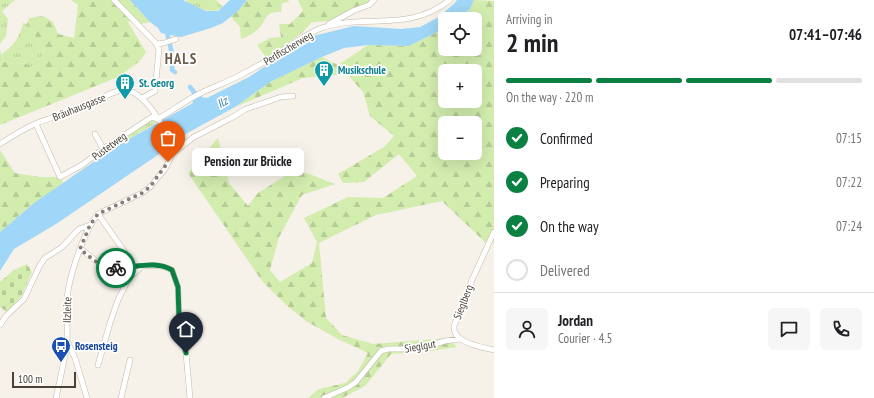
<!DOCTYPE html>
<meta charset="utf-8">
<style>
body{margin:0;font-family:"PT Sans Narrow",sans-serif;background:#f6f6f6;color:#202124;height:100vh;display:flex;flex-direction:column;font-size:15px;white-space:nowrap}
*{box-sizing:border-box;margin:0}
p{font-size:13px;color:#757577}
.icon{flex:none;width:22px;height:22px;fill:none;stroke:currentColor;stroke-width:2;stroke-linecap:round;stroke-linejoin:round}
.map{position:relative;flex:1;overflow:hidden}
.sheet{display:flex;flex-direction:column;background:#fff;width:380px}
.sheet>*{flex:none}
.tools{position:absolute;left:438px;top:12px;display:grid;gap:8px}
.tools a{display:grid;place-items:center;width:44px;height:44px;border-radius:6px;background:#fff;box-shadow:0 4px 16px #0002;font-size:20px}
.scale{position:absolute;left:12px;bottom:10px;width:64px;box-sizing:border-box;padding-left:4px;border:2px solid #4a4236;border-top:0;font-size:11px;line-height:14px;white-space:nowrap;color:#4a4236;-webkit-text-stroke:3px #fff;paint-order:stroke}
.pin{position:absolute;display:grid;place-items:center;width:34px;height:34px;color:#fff;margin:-41px -17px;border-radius:50% 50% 50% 0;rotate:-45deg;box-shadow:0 0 4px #0007}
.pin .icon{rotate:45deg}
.courier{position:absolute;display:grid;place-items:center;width:40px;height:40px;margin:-20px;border:3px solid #0b8043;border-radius:50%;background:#fff;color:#222;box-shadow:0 1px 5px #0007}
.bubble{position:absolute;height:28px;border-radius:6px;background:#fff;box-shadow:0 4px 16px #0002;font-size:13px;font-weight:600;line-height:28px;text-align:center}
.head em{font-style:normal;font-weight:600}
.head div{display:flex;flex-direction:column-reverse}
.head{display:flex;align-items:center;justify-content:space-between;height:68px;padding:0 12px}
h1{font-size:26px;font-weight:600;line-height:30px}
.bar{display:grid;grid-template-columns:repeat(4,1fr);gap:6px 4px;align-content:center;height:48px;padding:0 12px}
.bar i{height:5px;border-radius:3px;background:#e0e0e0}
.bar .current{background:#0b8043}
.bar p{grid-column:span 4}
.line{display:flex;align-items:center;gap:10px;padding:0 12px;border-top:1px solid #e0e0e0}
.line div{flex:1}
.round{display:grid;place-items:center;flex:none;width:42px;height:42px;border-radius:6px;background:#f6f6f6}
ol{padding:0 12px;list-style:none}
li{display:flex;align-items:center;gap:12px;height:44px}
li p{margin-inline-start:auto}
li .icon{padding:4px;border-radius:50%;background:#0b8043;color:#fff;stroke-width:4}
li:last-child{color:#757577}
li i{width:22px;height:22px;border:2px solid #e0e0e0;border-radius:50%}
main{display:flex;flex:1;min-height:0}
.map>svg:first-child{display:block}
</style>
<main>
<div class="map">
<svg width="494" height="398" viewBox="0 0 494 398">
<defs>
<pattern id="grass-tufts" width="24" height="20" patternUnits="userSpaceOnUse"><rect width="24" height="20" fill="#d2edae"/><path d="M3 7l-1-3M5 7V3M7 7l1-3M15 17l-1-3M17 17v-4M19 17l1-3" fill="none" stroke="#b6cc96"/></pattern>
<pattern id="forest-firs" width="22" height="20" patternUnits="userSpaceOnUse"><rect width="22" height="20" fill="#d2edae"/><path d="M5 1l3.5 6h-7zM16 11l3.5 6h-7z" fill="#b6cc96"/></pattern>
<pattern id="cemetery-stones" width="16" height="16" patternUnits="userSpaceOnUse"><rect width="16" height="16" fill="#d2edae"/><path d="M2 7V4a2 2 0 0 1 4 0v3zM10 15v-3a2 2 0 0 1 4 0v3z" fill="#b6cc96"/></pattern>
</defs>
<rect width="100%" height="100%" fill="#f6f1e9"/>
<path fill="url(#grass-tufts)" d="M0 0H15L2 11 8 19 6 36 0 44Z
M187 0H216L223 7C210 16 198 7 186 2Z
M23 23 27 24 45 50 37 67C31 67 27 63 21 63 15 63 10 64 4 62L2 54C14 45 20 37 23 23Z
M152 120 156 123 115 147 108 145Z"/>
<path fill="url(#forest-firs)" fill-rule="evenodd" d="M71 0H130L150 22 141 24 135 17 128 22 146 52 140 61 118 77 0 125V50L4 62C10 64 15 63 21 63 27 63 31 67 37 67L45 50 27 24 29 18 43 16 53 22 58 34 74 38 78 5Z
M247 0H289L288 2 282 3 281 12C266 12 268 16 261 26 256 32 249 36 241 39L240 27 230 16 238 11Z
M298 0H372L371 2 351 10 330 21 312 22 303 32 267 59 257 45 270 38 281 37 279 24H290L303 11Z
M474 0 494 1V242L489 246 442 201 376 215 319 243 326 318 342 335 373 344 448 338 457 347 424 352 391 354 365 386 342 398H308L319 389 345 383 358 371 368 353 338 339 306 321 286 305 262 281 188 173 218 138 229 183 248 206 258 193 296 169 335 184 302 195 279 237 270 270 280 282 312 263 317 242 304 218 348 197 383 198 417 176 399 154 364 182 343 183 338 174 384 147 394 136 370 116 363 92 347 74 303 78 235 107 270 82 322 57 338 65 368 45 409 46 445 28V49H475V19H458L470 9ZM445 71H475V101H445ZM445 123H475V153H445Z
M0 150 15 173 39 177H59L64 184 31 205 0 232Z"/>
<path fill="url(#cemetery-stones)" d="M27 264 32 272 22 295 7 312 0 307V282L14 270Z"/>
<path fill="#a0d6f7" d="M130 0H183L206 11H218L230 0H247L238 11 223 23 211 28 181 37 161 33 158 28 150 22Z
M457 0H474L470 9 458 19H445V28L409 46 368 45 344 48 322 57 270 82 235 107 180 137 168 148 56 224 14 249 0 271V232L34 203 115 147 193 103 192 98 199 94 202 97 207 98 249 77 309 37 354 26 401 29 420 27 437 18 454 4Z"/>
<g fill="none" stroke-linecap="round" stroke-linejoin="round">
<path stroke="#a0d6f7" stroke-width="4.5" d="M166 28C169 43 174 54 172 70L175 72
M190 87 194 92 196 98"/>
<defs>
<path id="minor" d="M114 0 155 42 159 49 155 91 142 98
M329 24 355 10 369 5 374 0
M157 44 164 43 176 39
M158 119C172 111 185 101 199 94 215 86 231 81 246 72 258 66 269 60 280 52 293 44 305 35 319 29 364 12 407 34 450 0
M36 124 60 177 82 165 103 149 152 117 157 119
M95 134 103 149
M0 144C12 136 24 129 37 123 55 116 74 111 92 103 101 99 115 89 126 90 140 92 152 109 159 120 163 128 174 144 173 153
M98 214 124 251
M494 232 472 280 454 326C454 327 454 332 455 332 458 343 484 348 494 350
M81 249C89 255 97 263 107 267 110 268 115 268 119 268 137 268 156 261 172 270L178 287 179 318 182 336 186 353 190 398
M0 325 6 316 24 299 40 265 45 258 62 247 79 229 90 225
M67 341 75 358 87 398
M98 365 110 323 118 300 129 278 141 267
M56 398C60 379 65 360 67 340 68 327 66 314 67 300 68 280 84 230 98 214L142 193 150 187 165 169 173 153 194 137 231 118 246 109 281 97 293 96
M121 398 130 360
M324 398 349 387 356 382 381 351 388 349H417L445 341 460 339"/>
</defs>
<use href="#minor" stroke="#c2b9aa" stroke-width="6"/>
<use href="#minor" stroke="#fff" stroke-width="5"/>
</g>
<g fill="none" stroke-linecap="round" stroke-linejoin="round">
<path stroke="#867f75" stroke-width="4" stroke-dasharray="0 7.2" d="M116 268C102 268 91 258 80 249L90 225 98 214 142 193 150 187 168 162"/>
<path stroke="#0b8043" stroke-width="5" d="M116 268C135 268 155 260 172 270L178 287 179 318 182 336 186 353"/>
</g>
<defs>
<symbol id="building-pin" viewBox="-11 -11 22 30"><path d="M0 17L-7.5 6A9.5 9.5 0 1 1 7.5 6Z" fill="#0f9aa8" stroke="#fff"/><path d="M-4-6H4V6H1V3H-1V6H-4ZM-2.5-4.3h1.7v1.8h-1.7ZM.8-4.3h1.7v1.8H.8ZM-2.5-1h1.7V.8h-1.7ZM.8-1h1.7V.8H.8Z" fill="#fff"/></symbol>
<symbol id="bus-pin" viewBox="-11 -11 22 30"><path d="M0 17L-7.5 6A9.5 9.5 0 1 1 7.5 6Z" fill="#1a4fb4" stroke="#fff"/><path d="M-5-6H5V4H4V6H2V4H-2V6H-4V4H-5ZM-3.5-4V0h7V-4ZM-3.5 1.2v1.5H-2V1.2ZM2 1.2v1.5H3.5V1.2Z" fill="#fff"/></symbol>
</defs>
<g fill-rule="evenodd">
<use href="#building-pin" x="313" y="59" width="22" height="30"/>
<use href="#building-pin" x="114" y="72" width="22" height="30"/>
<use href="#bus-pin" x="50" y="335" width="22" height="30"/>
</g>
<g text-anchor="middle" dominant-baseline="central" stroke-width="3.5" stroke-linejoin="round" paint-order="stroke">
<g font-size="11" fill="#4a4236" stroke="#fff">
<text transform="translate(288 48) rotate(-31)">Perlfischerweg</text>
<text transform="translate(79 107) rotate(-22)">Bräuhausgasse</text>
<text transform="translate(109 146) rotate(-36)">Pustetweg</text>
<text transform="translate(463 302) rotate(-69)">Sieglberg</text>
<text transform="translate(67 310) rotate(-89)">Ilzleite</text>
<text transform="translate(420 346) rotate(-10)">Sieglgut</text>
</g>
<g font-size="11" font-weight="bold" fill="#0d838f" stroke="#fff" text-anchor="start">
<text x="338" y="70">Musikschule</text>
<text x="139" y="83">St. Georg</text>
</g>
<g font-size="11" font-weight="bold" fill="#164399" stroke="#fff" text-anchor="start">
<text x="75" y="346">Rosensteig</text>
</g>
<g font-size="12" font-style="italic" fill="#2378ae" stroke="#fff">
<text transform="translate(222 102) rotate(-32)">Ilz</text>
</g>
<g font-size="15" font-weight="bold" letter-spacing="1" fill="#6e5f4c" stroke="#fff">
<text x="181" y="58">HALS</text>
</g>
</g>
</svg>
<div class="tools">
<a><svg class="icon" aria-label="locate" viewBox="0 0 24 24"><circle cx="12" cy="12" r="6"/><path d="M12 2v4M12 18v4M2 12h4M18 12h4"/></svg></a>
<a>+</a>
<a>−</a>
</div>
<div class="scale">100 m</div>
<div class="pin" style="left:168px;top:162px;background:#ea580c"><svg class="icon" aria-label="bag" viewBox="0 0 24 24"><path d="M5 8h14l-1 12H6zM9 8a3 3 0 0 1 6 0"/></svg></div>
<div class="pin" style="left:186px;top:353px;background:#1f2937"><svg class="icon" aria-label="home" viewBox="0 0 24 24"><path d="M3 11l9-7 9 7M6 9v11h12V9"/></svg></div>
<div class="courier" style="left:116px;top:268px"><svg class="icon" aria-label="bike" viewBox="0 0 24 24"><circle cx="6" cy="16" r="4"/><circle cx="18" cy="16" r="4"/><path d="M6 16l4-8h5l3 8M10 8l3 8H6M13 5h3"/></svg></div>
<div class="bubble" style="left:192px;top:148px;width:112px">Pension zur Brücke</div>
</div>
<section class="sheet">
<div class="head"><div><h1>2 min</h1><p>Arriving in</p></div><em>07:41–07:46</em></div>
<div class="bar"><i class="current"></i><i class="current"></i><i class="current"></i><i></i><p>On the way · 220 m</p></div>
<ol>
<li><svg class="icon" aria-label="check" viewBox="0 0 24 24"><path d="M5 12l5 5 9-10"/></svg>Confirmed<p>07:15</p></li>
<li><svg class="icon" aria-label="check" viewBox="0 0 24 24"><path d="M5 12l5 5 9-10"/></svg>Preparing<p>07:22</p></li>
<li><svg class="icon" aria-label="check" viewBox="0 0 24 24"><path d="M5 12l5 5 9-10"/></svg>On the way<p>07:24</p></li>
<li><i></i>Delivered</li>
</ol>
<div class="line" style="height:72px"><a class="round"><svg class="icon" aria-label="person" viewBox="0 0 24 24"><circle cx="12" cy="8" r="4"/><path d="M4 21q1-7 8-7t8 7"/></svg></a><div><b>Jordan</b><p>Courier · 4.5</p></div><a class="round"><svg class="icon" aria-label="chat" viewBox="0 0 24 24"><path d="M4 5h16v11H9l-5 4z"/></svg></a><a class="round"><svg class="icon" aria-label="phone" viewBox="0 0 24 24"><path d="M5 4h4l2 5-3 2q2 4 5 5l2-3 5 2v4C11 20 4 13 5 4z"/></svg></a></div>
</section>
</main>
